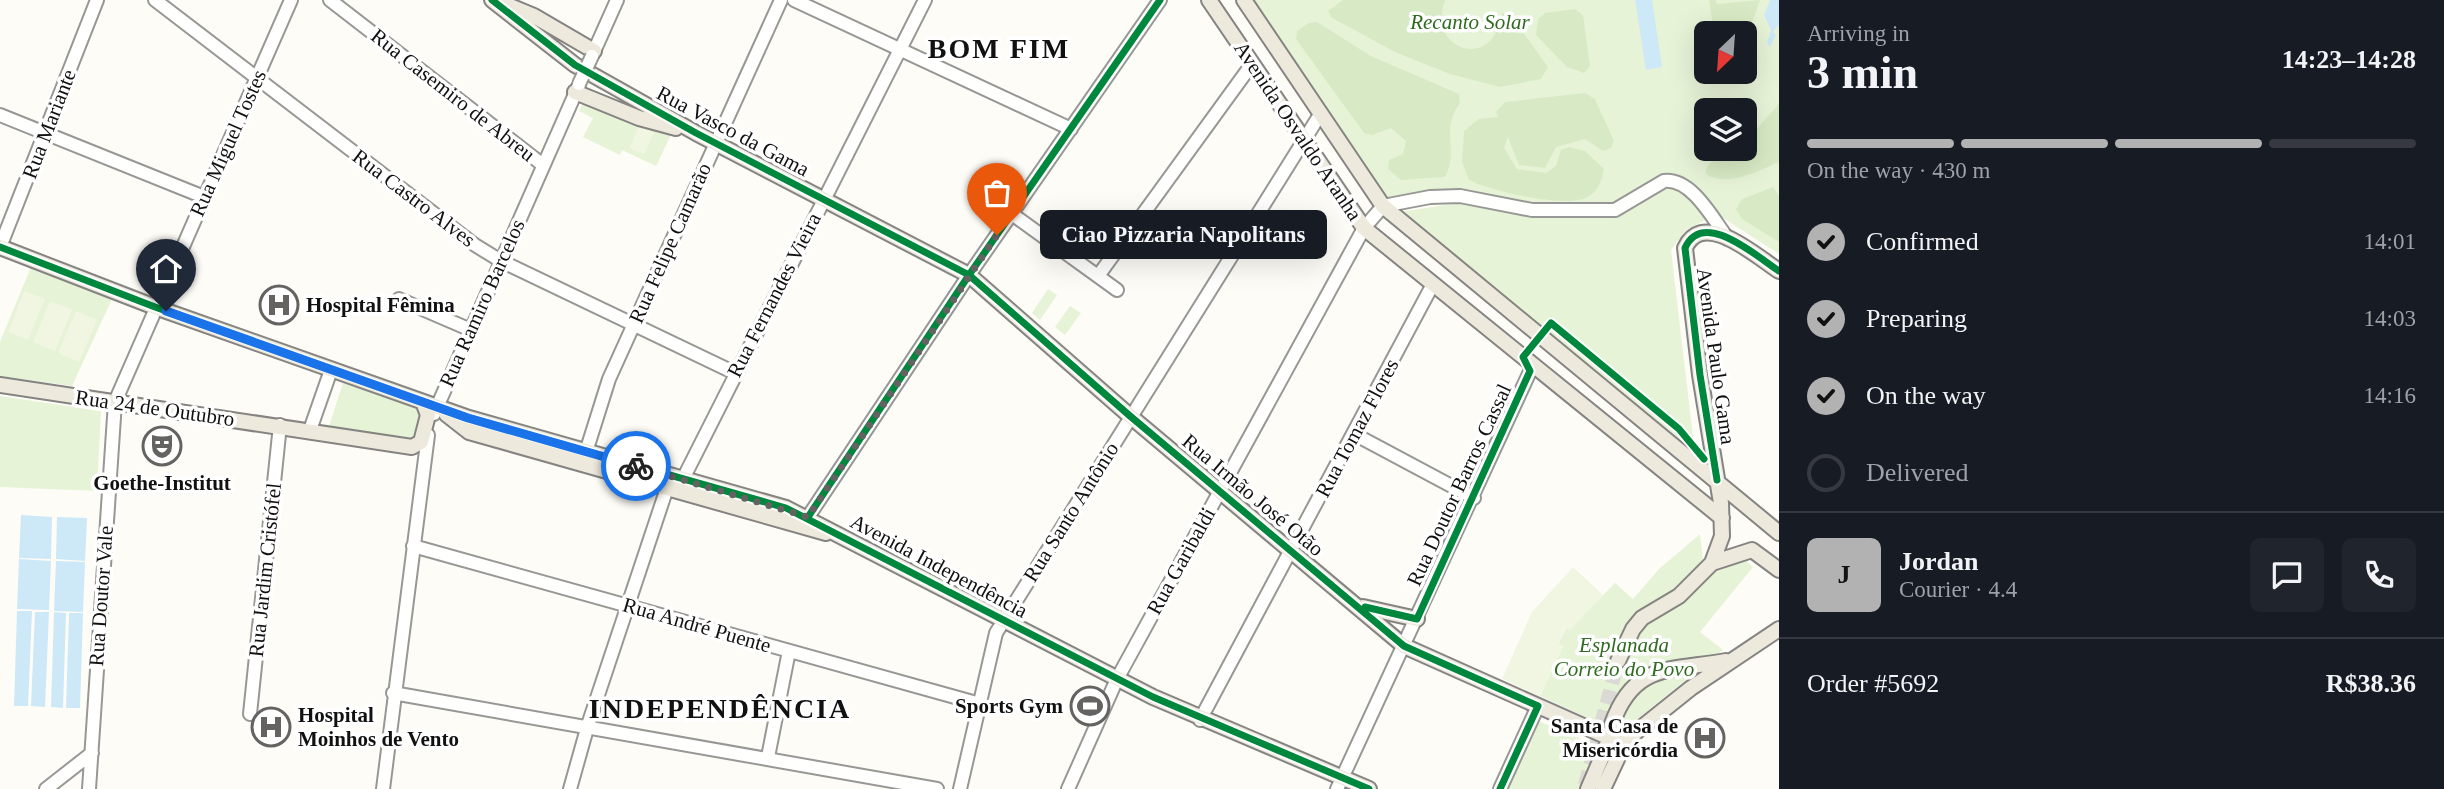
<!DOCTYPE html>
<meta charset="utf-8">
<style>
body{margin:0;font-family:Georgia,serif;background:#20242c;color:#f1f3f6;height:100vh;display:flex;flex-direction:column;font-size:26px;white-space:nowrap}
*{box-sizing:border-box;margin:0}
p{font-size:23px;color:#9ea1a6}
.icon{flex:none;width:38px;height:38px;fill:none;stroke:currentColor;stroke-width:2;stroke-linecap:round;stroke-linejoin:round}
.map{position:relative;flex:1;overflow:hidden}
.sheet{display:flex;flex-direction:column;background:#171b24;width:665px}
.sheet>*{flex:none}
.needle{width:46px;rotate:205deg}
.fabs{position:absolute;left:1694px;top:21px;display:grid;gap:14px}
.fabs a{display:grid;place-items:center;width:63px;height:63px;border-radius:10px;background:#171b24;box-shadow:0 7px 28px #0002;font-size:35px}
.pin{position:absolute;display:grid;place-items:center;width:60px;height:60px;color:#fff;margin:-72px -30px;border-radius:50% 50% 50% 0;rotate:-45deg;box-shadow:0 0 7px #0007}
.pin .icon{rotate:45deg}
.courier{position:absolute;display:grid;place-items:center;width:70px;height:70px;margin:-35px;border:5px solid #1a73e8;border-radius:50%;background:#fff;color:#222;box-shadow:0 2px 9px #0007}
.bubble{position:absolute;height:49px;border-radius:10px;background:#171b24;box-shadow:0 7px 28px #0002;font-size:23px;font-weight:800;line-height:49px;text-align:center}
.head em{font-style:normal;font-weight:800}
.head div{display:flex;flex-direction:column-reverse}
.head{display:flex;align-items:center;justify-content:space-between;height:119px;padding:0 28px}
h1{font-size:46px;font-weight:800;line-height:52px}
.bar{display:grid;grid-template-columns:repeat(4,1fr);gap:10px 7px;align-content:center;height:84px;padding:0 28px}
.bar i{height:9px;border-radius:5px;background:#363941}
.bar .on{background:#b2b2b3}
.bar p{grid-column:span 4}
.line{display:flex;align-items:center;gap:18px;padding:0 28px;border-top:2px solid #363941}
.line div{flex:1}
.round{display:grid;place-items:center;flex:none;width:74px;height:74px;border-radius:10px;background:#20242c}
ol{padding:0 28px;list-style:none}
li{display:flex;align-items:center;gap:21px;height:77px}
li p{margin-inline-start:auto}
li .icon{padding:7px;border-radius:50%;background:#b2b2b3;color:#111;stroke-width:4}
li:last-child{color:#9ea1a6}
li i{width:38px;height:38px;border:4px solid #363941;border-radius:50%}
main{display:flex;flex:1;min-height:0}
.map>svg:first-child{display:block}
</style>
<main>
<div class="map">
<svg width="1779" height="789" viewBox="0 0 1779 789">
<rect width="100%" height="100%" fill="#fdfcf7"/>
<path fill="#e7f3d7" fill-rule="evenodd" d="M1251 0H1779V254L1717 214 1686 230 1671 250 1695 454 1400 212 1458 203 1530 216 1616 218 1614 205 1532 203 1460 189 1428 191 1388 200ZM1706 33H1745V72H1706ZM1706 110H1745V149H1706Z
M583 103 671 135 656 166 622 150 620 155 583 137 593 118 579 111Z
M31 267 112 299 72 386 0 376V342Z
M1048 289 1057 295 1040 320 1032 313Z
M1070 306 1081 313 1065 335 1055 327Z
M343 383 420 408 425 415 418 439 410 443 328 429Z
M0 396 101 411 97 491 0 487Z
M1700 534 1704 569 1743 558 1753 567 1700 632 1723 650 1625 729 1608 727 1540 696 1563 646 1558 644 1566 628 1570 629 1615 583 1633 599 1659 569Z
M1536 720 1597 746 1581 789H1503Z"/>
<path fill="#d8eac5" d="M1343 0H1445C1429 45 1478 65 1495 34 1499 28 1499 19 1502 13H1509L1548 67 1541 79 1500 87 1450 74 1397 53 1332 18 1328 11Z
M1709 0H1716L1717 4 1760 0 1745 43V33H1714Z
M1575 9 1583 15 1590 66 1584 73 1567 67 1536 35 1538 19 1545 13Z
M1317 22 1371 56 1459 94 1460 103C1439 132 1460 148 1445 177L1401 180 1388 169 1389 160 1403 154 1406 141 1391 128 1372 135 1364 133 1296 39 1297 31 1309 23Z
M1585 93 1595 99 1614 141 1611 148 1603 151 1585 139 1556 147 1545 168 1519 165 1508 137 1504 148 1517 169 1546 173 1556 166 1561 150 1569 147 1585 151 1604 169C1601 181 1600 190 1588 197 1565 209 1491 191 1469 180L1462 162 1464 131 1479 119 1498 117 1496 112 1505 102Z
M1779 104V162C1758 171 1728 188 1706 174V169L1712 161 1729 159 1738 149H1745V142Z
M1773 187 1779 196V242L1742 219 1736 209 1742 199Z"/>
<path fill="#f0f6e1" d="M639 126 654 133 644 154 630 148Z
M24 291 45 299 28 340 8 332Z
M50 301 72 310 55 351 33 342Z
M76 311 97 320 79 362 58 353Z
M1573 567 1603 595 1570 630 1565 628 1558 643 1563 646 1540 696 1502 679 1532 612Z"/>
<path fill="#cde8f7" d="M1635 0H1652L1662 67 1646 70Z
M1770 0H1779V25L1773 32 1776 35 1770 47 1767 43 1771 30 1764 15Z
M21 515 52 517 51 559 19 558Z
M57 517 87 518 85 561 56 559Z
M19 559 51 561 49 610 17 609Z
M56 561 85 562 83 612 54 611Z
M17 611H32L28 706H14Z
M35 612H49L45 707 31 706Z
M54 612 66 613 63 708 51 707Z
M69 613H83L80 708H66Z"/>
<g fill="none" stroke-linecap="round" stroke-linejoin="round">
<path stroke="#dad9d4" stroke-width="14" stroke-dasharray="14 7" stroke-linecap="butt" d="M1585 785 1618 661"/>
<defs>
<path id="minor" d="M155 0 475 245 501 261 735 373
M330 0 543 165
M794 0 1071 129
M592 56 617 0
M0 115 204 197
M1012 214 1117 290
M0 247 97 0
M1098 276 1252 64
M399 299 471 330
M434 414 579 85
M310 430 331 370
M1354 434 1474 498
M586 452 609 379 781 0
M683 479 925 0
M808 517 969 275 1160 0
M413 546 980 704
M393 693 937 789
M250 714 280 425
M1200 720 1433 284
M768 757 789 651
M46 789 92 753
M89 789 115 402 291 0
M383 789 428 435
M570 789 588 725 667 488
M960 789 996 633 1321 113
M1068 789 1117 679 1364 228 1383 206 1430 197 1460 196 1532 210H1615L1664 181C1692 178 1713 219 1728 239
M1337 789 1533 365
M1500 789 1538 706"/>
<path id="major" d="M492 0 575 65 696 133 969 275 1130 416 1404 646 1610 738 1626 740
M1209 0 1364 228 1722 518
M1244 0 1383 206 1779 533
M505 4 534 16 594 51
M575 92 639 118 676 128
M0 247 155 307 469 418 786 508 1153 697 1369 789
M0 385 412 447 421 442 428 415 423 402
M446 414 469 432 826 533
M1712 563 1752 550 1779 570
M1363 607 1417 619
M1618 661 1633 629 1642 618 1679 596 1712 563 1722 536 1721 503 1700 375 1685 248C1703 208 1756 256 1779 271
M1612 724C1634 662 1671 671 1726 661
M1588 789 1610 738
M1603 789 1626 740 1691 688 1779 629"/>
</defs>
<use href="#minor" stroke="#979795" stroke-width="16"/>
<use href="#major" stroke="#858482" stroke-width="18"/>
<use href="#minor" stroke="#fffffe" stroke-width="12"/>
<use href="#major" stroke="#ede9dc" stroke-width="14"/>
<defs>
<path id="minor-bridge" d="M579 84 592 56"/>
</defs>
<use href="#minor-bridge" stroke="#979795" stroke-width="16" stroke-linecap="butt"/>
<use href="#minor-bridge" stroke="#fffffe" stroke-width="12"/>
<defs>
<path id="cycleway" d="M492 0 575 65 696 133 969 275 1130 416 1404 646 1538 706 1500 789
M0 247 155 307 469 418 786 508 1153 697 1369 789
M1717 480 1700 375 1685 248C1703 208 1756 256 1779 271
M808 517 969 275 1160 0
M1365 607 1417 619 1530 371 1523 357 1551 323 1679 429 1704 459"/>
</defs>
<use href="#cycleway" stroke="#fff" stroke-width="11"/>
<use href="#cycleway" stroke="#00873e" stroke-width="7"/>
</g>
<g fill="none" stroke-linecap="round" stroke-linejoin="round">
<path stroke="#646362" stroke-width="7" stroke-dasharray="0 12.6" d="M636 466 808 517 997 235"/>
<path stroke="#1a73e8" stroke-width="9" d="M166 311 468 418 636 466"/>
</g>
<defs>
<symbol id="hospital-ring" viewBox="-11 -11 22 22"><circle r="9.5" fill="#fff" stroke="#646362" stroke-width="1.5"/><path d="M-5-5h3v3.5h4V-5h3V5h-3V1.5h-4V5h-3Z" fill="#646362"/></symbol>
<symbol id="theatre-ring" viewBox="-11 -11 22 22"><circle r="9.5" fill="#fff" stroke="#646362" stroke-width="1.5"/><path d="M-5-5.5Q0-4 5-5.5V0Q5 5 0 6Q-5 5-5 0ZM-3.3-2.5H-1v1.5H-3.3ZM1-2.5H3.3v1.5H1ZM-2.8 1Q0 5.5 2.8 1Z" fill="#646362"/></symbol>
<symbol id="stadium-ring" viewBox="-11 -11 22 22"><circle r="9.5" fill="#fff" stroke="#646362" stroke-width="1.5"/><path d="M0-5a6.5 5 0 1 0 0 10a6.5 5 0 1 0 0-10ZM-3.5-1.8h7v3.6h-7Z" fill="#646362"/></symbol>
</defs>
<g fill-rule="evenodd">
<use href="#hospital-ring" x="257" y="283" width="44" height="44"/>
<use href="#theatre-ring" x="140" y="424" width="44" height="44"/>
<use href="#stadium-ring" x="1068" y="684" width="44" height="44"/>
<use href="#hospital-ring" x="249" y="705" width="44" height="44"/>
<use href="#hospital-ring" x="1683" y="716" width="44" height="44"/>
</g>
<g text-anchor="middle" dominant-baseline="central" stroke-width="7" stroke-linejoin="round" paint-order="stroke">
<g font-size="21" font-style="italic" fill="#2f6b1f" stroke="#fff">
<text x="1470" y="22">Recanto Solar</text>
<text x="1624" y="645">Esplanada<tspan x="1624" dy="24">Correio do Povo</tspan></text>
</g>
<g font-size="21" fill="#111" stroke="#fff">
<text transform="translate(453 95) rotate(38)">Rua Casemiro de Abreu</text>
<text transform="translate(49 124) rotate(-69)">Rua Mariante</text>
<text transform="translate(733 131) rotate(28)">Rua Vasco da Gama</text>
<text transform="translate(1298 131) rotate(56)">Avenida Osvaldo Aranha</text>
<text transform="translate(228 143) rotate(-66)">Rua Miguel Tostes</text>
<text transform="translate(414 198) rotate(37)">Rua Castro Alves</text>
<text transform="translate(670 243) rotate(-66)">Rua Felipe Camarão</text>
<text transform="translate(774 295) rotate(-63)">Rua Fernandes Vieira</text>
<text transform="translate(482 303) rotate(-66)">Rua Ramiro Barcelos</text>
<text transform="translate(1716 356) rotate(82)">Avenida Paulo Gama</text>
<text transform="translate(155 408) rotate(8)">Rua 24 de Outubro</text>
<text transform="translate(1357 428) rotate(-62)">Rua Tomaz Flores</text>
<text transform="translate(1459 485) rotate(-65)">Rua Doutor Barros Cassal</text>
<text transform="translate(1253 495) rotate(40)">Rua Irmão José Otão</text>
<text transform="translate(1071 512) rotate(-58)">Rua Santo Antônio</text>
<text transform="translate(1181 561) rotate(-61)">Rua Garibaldi</text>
<text transform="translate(939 566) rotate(28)">Avenida Independência</text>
<text transform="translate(265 570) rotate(-84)">Rua Jardim Cristófel</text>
<text transform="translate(101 596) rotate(-86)">Rua Doutor Vale</text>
<text transform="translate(697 625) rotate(16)">Rua André Puente</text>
</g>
<g font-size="21" font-weight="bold" fill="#111" stroke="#fff" text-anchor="start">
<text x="306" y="305">Hospital Fêmina</text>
<text x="162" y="483" text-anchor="middle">Goethe-Institut</text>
<text x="1063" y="706" text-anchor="end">Sports Gym</text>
<text x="298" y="715">Hospital<tspan x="298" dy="24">Moinhos de Vento</tspan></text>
<text x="1678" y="726" text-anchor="end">Santa Casa de<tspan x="1678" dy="24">Misericórdia</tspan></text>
</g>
<g font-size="28" font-weight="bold" letter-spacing="2" fill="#111" stroke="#fff">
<text x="999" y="48">BOM FIM</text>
<text x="720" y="708">INDEPENDÊNCIA</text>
</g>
</g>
</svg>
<div class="fabs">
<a><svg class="needle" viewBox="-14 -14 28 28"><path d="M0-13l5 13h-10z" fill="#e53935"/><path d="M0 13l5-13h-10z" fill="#9ea1a6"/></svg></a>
<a><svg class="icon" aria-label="layers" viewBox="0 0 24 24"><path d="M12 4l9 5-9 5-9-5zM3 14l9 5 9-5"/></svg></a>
</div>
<div class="pin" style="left:997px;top:235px;background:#ea580c"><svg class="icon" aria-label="bag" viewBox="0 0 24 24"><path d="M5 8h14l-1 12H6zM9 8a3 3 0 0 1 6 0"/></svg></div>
<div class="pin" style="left:166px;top:311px;background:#1f2937"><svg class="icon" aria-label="home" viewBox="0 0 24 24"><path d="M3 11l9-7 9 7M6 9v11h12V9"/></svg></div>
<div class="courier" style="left:636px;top:466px"><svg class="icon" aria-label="bike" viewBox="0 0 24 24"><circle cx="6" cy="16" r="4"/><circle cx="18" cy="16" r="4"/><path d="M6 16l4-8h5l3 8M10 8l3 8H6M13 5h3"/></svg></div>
<div class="bubble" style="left:1040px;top:210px;width:287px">Ciao Pizzaria Napolitans</div>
</div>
<section class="sheet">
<div class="head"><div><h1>3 min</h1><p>Arriving in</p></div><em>14:23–14:28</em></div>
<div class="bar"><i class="on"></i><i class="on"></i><i class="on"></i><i></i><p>On the way · 430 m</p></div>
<ol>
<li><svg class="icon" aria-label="check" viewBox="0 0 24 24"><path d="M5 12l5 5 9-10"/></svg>Confirmed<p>14:01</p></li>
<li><svg class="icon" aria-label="check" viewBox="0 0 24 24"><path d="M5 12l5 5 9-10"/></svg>Preparing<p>14:03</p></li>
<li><svg class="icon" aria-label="check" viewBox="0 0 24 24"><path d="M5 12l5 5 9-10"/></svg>On the way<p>14:16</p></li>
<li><i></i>Delivered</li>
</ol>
<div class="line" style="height:126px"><b class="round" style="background:#b2b2b3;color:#111">J</b><div><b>Jordan</b><p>Courier · 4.4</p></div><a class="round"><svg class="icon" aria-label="chat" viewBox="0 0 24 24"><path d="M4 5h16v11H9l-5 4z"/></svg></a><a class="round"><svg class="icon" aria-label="phone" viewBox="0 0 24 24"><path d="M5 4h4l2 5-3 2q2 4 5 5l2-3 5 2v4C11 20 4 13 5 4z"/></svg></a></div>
<div class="line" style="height:91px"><div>Order #5692</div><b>R$38.36</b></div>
</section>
</main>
